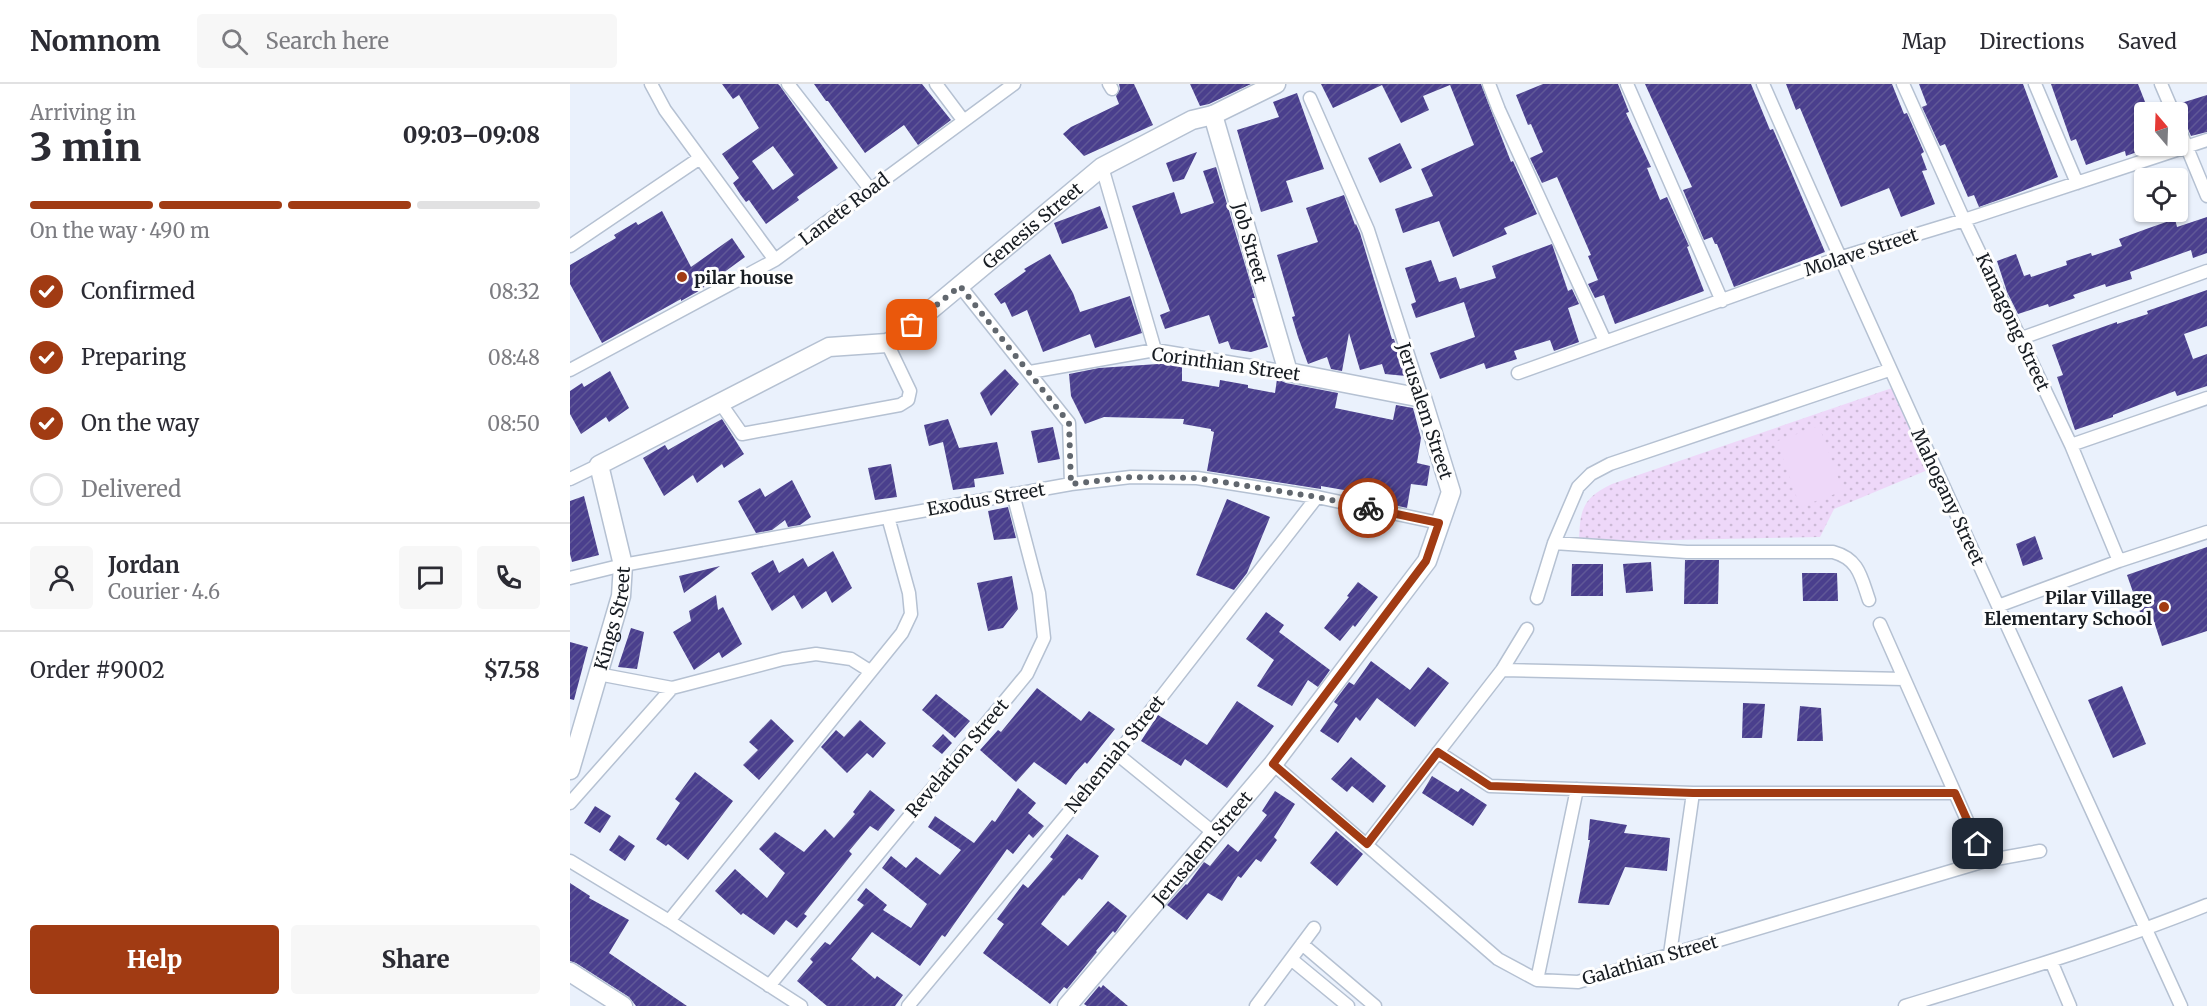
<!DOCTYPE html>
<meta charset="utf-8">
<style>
body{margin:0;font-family:Merriweather,serif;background:#f7f7f7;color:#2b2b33;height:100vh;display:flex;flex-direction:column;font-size:22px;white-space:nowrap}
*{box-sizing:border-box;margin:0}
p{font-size:20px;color:#7c7c81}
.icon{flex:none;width:33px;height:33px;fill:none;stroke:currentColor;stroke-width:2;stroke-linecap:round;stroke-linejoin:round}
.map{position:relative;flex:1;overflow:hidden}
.panel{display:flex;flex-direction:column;background:#fff;width:570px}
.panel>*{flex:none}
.needle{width:39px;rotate:341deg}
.tools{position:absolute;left:1564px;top:18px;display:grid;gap:12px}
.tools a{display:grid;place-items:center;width:54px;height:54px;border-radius:6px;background:#fff;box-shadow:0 2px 4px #0004;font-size:30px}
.pin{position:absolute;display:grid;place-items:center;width:51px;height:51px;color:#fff;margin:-26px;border-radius:12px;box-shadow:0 3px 9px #0006}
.courier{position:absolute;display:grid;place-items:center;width:60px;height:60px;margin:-30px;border:4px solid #a13b13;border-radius:50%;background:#fff;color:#222;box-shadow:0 2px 8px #0007}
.headline em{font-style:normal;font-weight:800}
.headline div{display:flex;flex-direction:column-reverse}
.headline{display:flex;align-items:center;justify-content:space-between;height:102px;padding:0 30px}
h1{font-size:39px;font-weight:800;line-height:45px}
.bar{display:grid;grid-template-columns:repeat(4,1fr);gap:9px 6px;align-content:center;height:72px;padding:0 30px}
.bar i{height:8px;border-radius:4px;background:#e1e1e2}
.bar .on{background:#a13b13}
.bar p{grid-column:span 4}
.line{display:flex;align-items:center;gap:15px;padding:0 30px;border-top:2px solid #e1e1e2}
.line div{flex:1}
.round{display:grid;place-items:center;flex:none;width:63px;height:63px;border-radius:6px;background:#f7f7f7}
ol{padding:0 30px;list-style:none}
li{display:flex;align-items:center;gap:18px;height:66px}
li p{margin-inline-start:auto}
li .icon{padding:6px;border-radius:50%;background:#a13b13;color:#fff;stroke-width:4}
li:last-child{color:#7c7c81}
li i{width:33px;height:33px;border:3px solid #e1e1e2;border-radius:50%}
.primary-button{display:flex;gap:12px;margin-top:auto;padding:12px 30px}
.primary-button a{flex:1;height:69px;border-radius:6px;background:#a13b13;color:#fff;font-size:24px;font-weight:800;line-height:69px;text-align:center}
.primary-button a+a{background:#f7f7f7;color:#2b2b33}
header{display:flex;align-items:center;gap:36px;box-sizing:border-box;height:84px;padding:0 30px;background:#fff;border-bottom:2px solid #e1e1e2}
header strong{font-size:28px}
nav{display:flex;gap:33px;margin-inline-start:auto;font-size:21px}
.search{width:420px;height:54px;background:#f7f7f7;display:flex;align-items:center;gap:15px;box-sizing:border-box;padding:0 21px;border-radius:6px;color:#7c7c81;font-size:22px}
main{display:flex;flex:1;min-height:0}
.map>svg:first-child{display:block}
</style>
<header>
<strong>Nomnom</strong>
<div class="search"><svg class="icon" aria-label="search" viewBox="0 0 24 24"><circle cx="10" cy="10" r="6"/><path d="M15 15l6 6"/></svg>Search here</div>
<nav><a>Map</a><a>Directions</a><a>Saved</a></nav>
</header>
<main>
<section class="panel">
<div class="headline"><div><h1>3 min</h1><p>Arriving in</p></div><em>09:03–09:08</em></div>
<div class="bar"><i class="on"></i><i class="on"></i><i class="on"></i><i></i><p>On the way · 490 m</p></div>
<ol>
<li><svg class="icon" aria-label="check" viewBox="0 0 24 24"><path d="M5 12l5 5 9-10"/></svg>Confirmed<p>08:32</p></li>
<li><svg class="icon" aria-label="check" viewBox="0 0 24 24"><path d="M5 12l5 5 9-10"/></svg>Preparing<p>08:48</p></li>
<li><svg class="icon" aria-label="check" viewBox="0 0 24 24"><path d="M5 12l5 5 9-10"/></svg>On the way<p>08:50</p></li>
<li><i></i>Delivered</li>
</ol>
<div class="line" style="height:108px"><a class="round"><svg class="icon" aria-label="person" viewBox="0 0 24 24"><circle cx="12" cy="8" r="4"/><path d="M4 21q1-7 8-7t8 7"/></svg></a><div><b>Jordan</b><p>Courier · 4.6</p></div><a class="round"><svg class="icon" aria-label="chat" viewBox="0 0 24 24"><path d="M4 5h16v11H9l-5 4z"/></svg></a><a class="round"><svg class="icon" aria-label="phone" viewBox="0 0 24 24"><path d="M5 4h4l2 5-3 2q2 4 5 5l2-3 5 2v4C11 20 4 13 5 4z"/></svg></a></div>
<div class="line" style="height:78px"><div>Order #9002</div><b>$7.58</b></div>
<div class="primary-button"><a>Help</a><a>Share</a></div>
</section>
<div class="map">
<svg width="1637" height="922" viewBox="0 0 1637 922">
<defs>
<pattern id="park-dots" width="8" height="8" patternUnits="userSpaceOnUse" patternTransform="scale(1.5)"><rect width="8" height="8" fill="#eed8f9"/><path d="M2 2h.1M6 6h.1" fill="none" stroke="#cbb9d5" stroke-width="1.8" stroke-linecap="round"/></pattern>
<pattern id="building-hatch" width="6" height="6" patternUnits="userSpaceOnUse" patternTransform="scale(1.5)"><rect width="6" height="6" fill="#4a3f8d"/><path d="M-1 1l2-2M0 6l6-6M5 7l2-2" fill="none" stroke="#605897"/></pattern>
</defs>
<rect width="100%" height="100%" fill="#eaf1fc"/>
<path fill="url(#park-dots)" d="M1322 304 1360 385 1264 425 1250 453 1009 458C1010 426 1012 414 1042 400Z"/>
<path fill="#eed8f9" d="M1249 342 1273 407 1230 423 1207 357Z"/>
<path fill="url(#building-hatch)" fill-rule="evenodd" d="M152 0H208L210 2 268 84 227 113 229 116 196 140 179 116 176 118 170 110 163 99 169 94 152 70 189 44 169 11 163 15ZM203 62 224 91 203 106 182 77Z
M244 0H352L381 36 348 61 334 41 295 69 258 17H256Z
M549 0H564L583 41 514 72 493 50 501 43 549 20 546 12 550 5Z
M620 0H681L639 20 630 22Z
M751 0H911L941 78 943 77 967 130 934 144 937 150 883 173 869 137 833 149 825 125 863 112 851 85 904 61 880 1 853 12 859 26 831 39 812 1 763 24Z
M973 0H1048L1059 28 1056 29 1081 83 1077 84 1090 116 1097 113 1119 162 1117 163 1134 207 1045 240 1034 211 1025 214 1018 200 1028 196 1018 172 1021 171 987 93 972 99 960 74 973 68 961 40 958 41 946 11Z
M1075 0H1181L1200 46 1203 45 1212 66 1255 168 1164 203 1147 160H1145L1142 153 1134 156 1113 106 1122 103Z
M1216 0H1322L1334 30 1337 29 1354 68 1351 70 1357 86 1352 87 1365 120 1331 133 1319 104 1271 123 1230 24 1226 26Z
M1349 0H1453L1488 93 1445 110 1409 123 1404 111 1398 113 1375 60 1370 62 1352 23 1357 21Z
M1481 0H1568L1579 28H1575V65L1556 72 1555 67 1516 81 1506 55 1501 57Z
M727 9 754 85 716 97 723 118 691 128 667 46 709 33 703 18Z
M1637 11V48L1621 52 1615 38 1609 34 1611 28 1608 20Z
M830 59 842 84 810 99 798 74Z
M627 68 614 95 603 98 596 79Z
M646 83 685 214H682L698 263 681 268 661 265 658 257 649 260 639 231 595 245 590 231 600 227 562 122 604 108 611 130 644 119 633 87Z
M774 111 785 141 786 140 790 149 822 255H824L836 292 815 290 812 280 790 286 779 249 772 287 761 285 757 273 738 280 728 253 722 233 725 232 707 171 748 158 736 124Z
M530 122 538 144 492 160 484 139Z
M92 127 121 183 162 154 175 173 127 208 111 217V215L32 259 0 200V181L46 154 44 151 66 138 68 141Z
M1637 133V169L1623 174 1621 166 1560 188 1562 195 1536 203 1535 200 1503 211 1505 214 1479 223 1478 220 1448 230 1437 208 1427 177 1446 170 1454 192 1460 190 1461 193 1497 181 1496 177 1521 169 1522 172 1552 162 1549 155 1579 144 1605 135 1607 143Z
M982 160 998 207 1002 205 1009 220 998 224 1009 258 984 267 980 256 944 267 947 275 916 285 914 279 870 295 860 269 905 253 894 218 846 234 841 220 846 218 835 184 861 176 869 198 886 193 890 205 926 194 922 182Z
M480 170 503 209 510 228 560 212 572 249 525 264 520 250 473 268 457 226 442 233 435 218 431 220 424 210 456 187 454 185Z
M1637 206V242L1614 250 1623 275 1637 270V302L1607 312 1605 307 1543 331V333L1505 346 1487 293 1493 291 1482 261 1547 238V240L1578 230 1577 227Z
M588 280H612V297L649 303 650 296 678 301V304L705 309 707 295 716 299 768 309 765 324 823 336 826 321 843 324 851 354 847 379 860 382 857 402 841 400 837 424 807 417 808 412 751 402V405L637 387 644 348 641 347V345L613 340 614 335 534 333 515 340 501 312 499 290 529 284Z
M435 285 449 300 421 332 410 309Z
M40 287 59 324 39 338 36 333 11 350 0 330V307L12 299 14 303Z
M152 335 174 370 154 384 152 380 127 399 123 391 94 412 73 374 95 361 98 366Z
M378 335 389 364 427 358 434 390 404 395 405 403 383 406 373 358 359 362 354 341Z
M483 343 490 375 468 379 461 347Z
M321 380 327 413 305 416 298 384Z
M222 396 241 433 230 441 218 443 215 436 202 446 186 449 168 417 190 404 195 413Z
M14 412 29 471 2 478 0 470V417Z
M657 415 700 433 677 489 664 506 626 491Z
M438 423 446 454 424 456 418 427Z
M1465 452 1473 475 1453 482 1446 460Z
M1637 463V547L1592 562 1581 528 1571 531 1557 491Z
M263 467 282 504 262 519 256 507 232 525 224 511 202 527 181 489 203 476 209 489 233 474 238 483Z
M1115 476H1149L1148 520H1114Z
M1081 478 1083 507 1056 509 1053 480Z
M1002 480H1033V512H1001Z
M150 482 114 509 109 492Z
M1232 489H1267L1268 517H1233Z
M442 492 448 525 433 544 418 547 407 499Z
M788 498 808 513 785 543 783 541 770 557 754 544 779 513 777 512Z
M146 511 148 526 153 523 172 560 152 574 149 568 124 586 103 548 121 537 119 527Z
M696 528 714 541 709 548 760 586 748 603 738 596 722 622 687 602 704 576 676 555Z
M61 544 74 548 67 585 48 583Z
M0 558 18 563 4 616 0 615Z
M801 577 840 606 858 583 879 599 845 643 807 614 790 637 786 633 768 659 750 647 768 621 764 618 779 598 784 601Z
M1552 602 1576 660 1543 674 1518 616Z
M467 604 511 637 519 627 545 645 517 680 515 678 505 689 496 701 464 678 446 698 410 666 428 646 431 648Z
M366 610 400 637 385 654 352 626Z
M667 617 704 642 657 704 615 675 611 682 571 657 588 631 637 661Z
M1173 619 1195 620 1192 654H1172Z
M1230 622 1251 624 1253 657H1227Z
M201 635 224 657 189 696 173 681 188 666 179 658Z
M290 636 316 659 303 674 297 669 277 689 251 663 266 646 274 653Z
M373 650 382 659 372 670 362 662Z
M781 673 816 702 803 719 782 702 777 708 761 695Z
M125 688 163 717 118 776 98 760 96 762 86 755 110 719 105 715Z
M862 692 888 708 891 704 917 721 903 742 852 709Z
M448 704 466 719 458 729 474 742 463 754 459 750 443 770 437 765 375 853 372 851 350 882 302 848 281 875 305 895 307 892 333 911 325 922H257L227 897 243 878 240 875 255 858 260 861 294 821 287 816 296 804 317 821 313 826 341 844 357 820 312 784 321 772 336 784 346 773 370 791 391 766 358 743 365 732 404 759 422 736 425 738Z
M300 706 325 726 308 747 300 742 279 767 282 770 234 830 237 832 227 844 216 836 204 851 173 829 171 831 145 807 165 785 197 814 215 789 189 765 205 748 234 768 255 745 264 754 285 730 283 728Z
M705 707 725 720 704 753 707 756 691 778 686 775 671 794 668 792 652 817 638 809 617 836 597 821 616 800 617 801 634 778 640 782 658 760 668 768 697 731 692 727Z
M25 722 41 732 30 749 14 739Z
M1020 735 1057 741 1054 749 1100 754 1097 787 1055 783 1039 821 1008 819 1020 756H1018Z
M766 747 793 770 767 802 740 779Z
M497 750 529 772 512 796 509 794 494 812 493 811 471 840 498 862 538 817 557 832 545 849 543 847 526 867 527 868 497 905 494 903 480 920 413 869 434 840 427 835 453 800 458 804 483 775 480 773Z
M49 751 65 762 55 777 39 766Z
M0 799 20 812 19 814 59 836 39 869 117 922H66L59 913 6 879 0 877Z
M533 901 558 922H517L514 920 529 902 531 904Z"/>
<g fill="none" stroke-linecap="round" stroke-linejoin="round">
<defs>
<path id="street" d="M81 0 95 26 205 176
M218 0 300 105
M366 0 393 36
M539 0 542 5
M919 0 929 26 1035 257
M1057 0 1152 217
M1193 0C1329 309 1471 615 1611 922
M1333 0 1394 136 1501 361 1549 477
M1465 0 1507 99
M1591 0 1603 28
M740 14 798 146 852 314
M1608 42 1637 112
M532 83 585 266
M0 162 130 74
M390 202 499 339 501 400
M1452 254 1637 187
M0 286 205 176 444 0
M460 288 585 266 718 288
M948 289 1269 174 1394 136 1637 56
M151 320 172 350 330 321 338 316 340 307 317 259
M1501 361 1637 314
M0 395 29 381
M984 459 1117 468H1263C1289 475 1291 493 1299 516
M0 494 53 481 501 400 561 393 627 394 747 413 869 439
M967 514 984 459 1008 403 1021 390 1040 380 1319 286
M1428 522 1549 477 1637 448
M1310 540 1415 777
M932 586 1334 595
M28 590 102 604 213 575 246 570 281 575 300 587
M868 668 920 702 1123 709H1385
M547 670 644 749
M703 680 928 875 967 896 1008 898 1415 777 1470 767
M0 719 102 604
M797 760 932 586 957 545
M0 777 99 837 231 922
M99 837 332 549 341 530 339 509 318 433
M732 860 805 922
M1100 870 1123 709
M721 875 778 922
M1481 877 1500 922
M967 896 1007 705
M199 902 457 590 474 554 469 509 443 410
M338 922 547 670 747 413
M686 922 744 844
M1335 922C1436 891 1538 861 1637 821"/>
<g id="secondary">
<path id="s1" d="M0 686 51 512 53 481 29 381 259 263 317 259 327 254 532 83 622 36 643 31 706 0"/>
<path d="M0 888 53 922"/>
<path id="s2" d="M497 922 703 680 857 477 881 408 852 314 718 288 643 31"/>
</g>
</defs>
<use href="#street" stroke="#b5c1d2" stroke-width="15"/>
<use href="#secondary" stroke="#b5c1d2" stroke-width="21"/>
<use href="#street" stroke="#fff" stroke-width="12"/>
<use href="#secondary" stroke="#fff" stroke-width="18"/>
</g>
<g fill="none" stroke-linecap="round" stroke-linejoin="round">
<path stroke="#61676e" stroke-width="6" stroke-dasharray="0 10.8" d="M342 241 390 202 499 339 501 400 561 393 627 394 747 413 798 424"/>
<path stroke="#a13b13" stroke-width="8" d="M798 424 869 439 856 477 703 680 797 760 868 668 920 702 1123 709H1385L1408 760"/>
</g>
<g fill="#a13b13" stroke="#fefefe" stroke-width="2">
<circle cx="112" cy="193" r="6"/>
<circle cx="1594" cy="523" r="6"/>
</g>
<g text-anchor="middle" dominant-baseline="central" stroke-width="6" stroke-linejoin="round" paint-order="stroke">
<g font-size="18" fill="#171c22" stroke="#fefefe">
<text transform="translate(274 125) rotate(-37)">Lanete Road</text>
<text stroke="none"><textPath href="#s1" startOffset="819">Genesis Street</textPath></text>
<text transform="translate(680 159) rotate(74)">Job Street</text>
<text transform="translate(1291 168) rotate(-18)">Molave Street</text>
<text transform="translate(1443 238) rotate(65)">Kamagong Street</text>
<text transform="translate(656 280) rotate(8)">Corinthian Street</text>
<text transform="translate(855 327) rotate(72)">Jerusalem Street</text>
<text transform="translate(1378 413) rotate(65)">Mahogany Street</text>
<text transform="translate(416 415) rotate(-10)">Exodus Street</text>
<text stroke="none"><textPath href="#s1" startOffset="158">Kings Street</textPath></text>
<text transform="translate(545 670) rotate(-51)">Nehemiah Street</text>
<text transform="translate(387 674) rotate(-50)">Revelation Street</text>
<text stroke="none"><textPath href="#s2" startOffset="208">Jerusalem Street</textPath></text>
<text transform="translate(1080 876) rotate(-16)">Galathian Street</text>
</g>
<g font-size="18" font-weight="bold" fill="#171c22" stroke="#fefefe" text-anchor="start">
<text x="124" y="193">pilar house</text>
<text x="1582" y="513" text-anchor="end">Pilar Village<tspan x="1582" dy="21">Elementary School</tspan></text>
</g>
</g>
</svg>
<div class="tools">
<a><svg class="needle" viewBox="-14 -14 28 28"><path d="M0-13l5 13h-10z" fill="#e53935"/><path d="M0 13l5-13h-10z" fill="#7c7c81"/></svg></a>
<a><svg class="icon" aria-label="locate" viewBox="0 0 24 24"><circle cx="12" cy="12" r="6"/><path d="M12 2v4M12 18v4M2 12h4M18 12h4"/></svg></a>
</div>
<div class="pin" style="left:342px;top:241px;background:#ea580c"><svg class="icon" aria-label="bag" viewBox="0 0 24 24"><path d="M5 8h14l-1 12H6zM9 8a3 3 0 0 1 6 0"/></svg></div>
<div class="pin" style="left:1408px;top:760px;background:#1f2937"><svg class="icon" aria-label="home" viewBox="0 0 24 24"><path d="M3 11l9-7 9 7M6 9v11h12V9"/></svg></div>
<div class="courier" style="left:798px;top:424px"><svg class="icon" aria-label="bike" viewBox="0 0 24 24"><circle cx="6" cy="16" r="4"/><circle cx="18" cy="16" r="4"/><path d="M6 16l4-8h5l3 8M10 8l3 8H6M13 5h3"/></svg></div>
</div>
</main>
